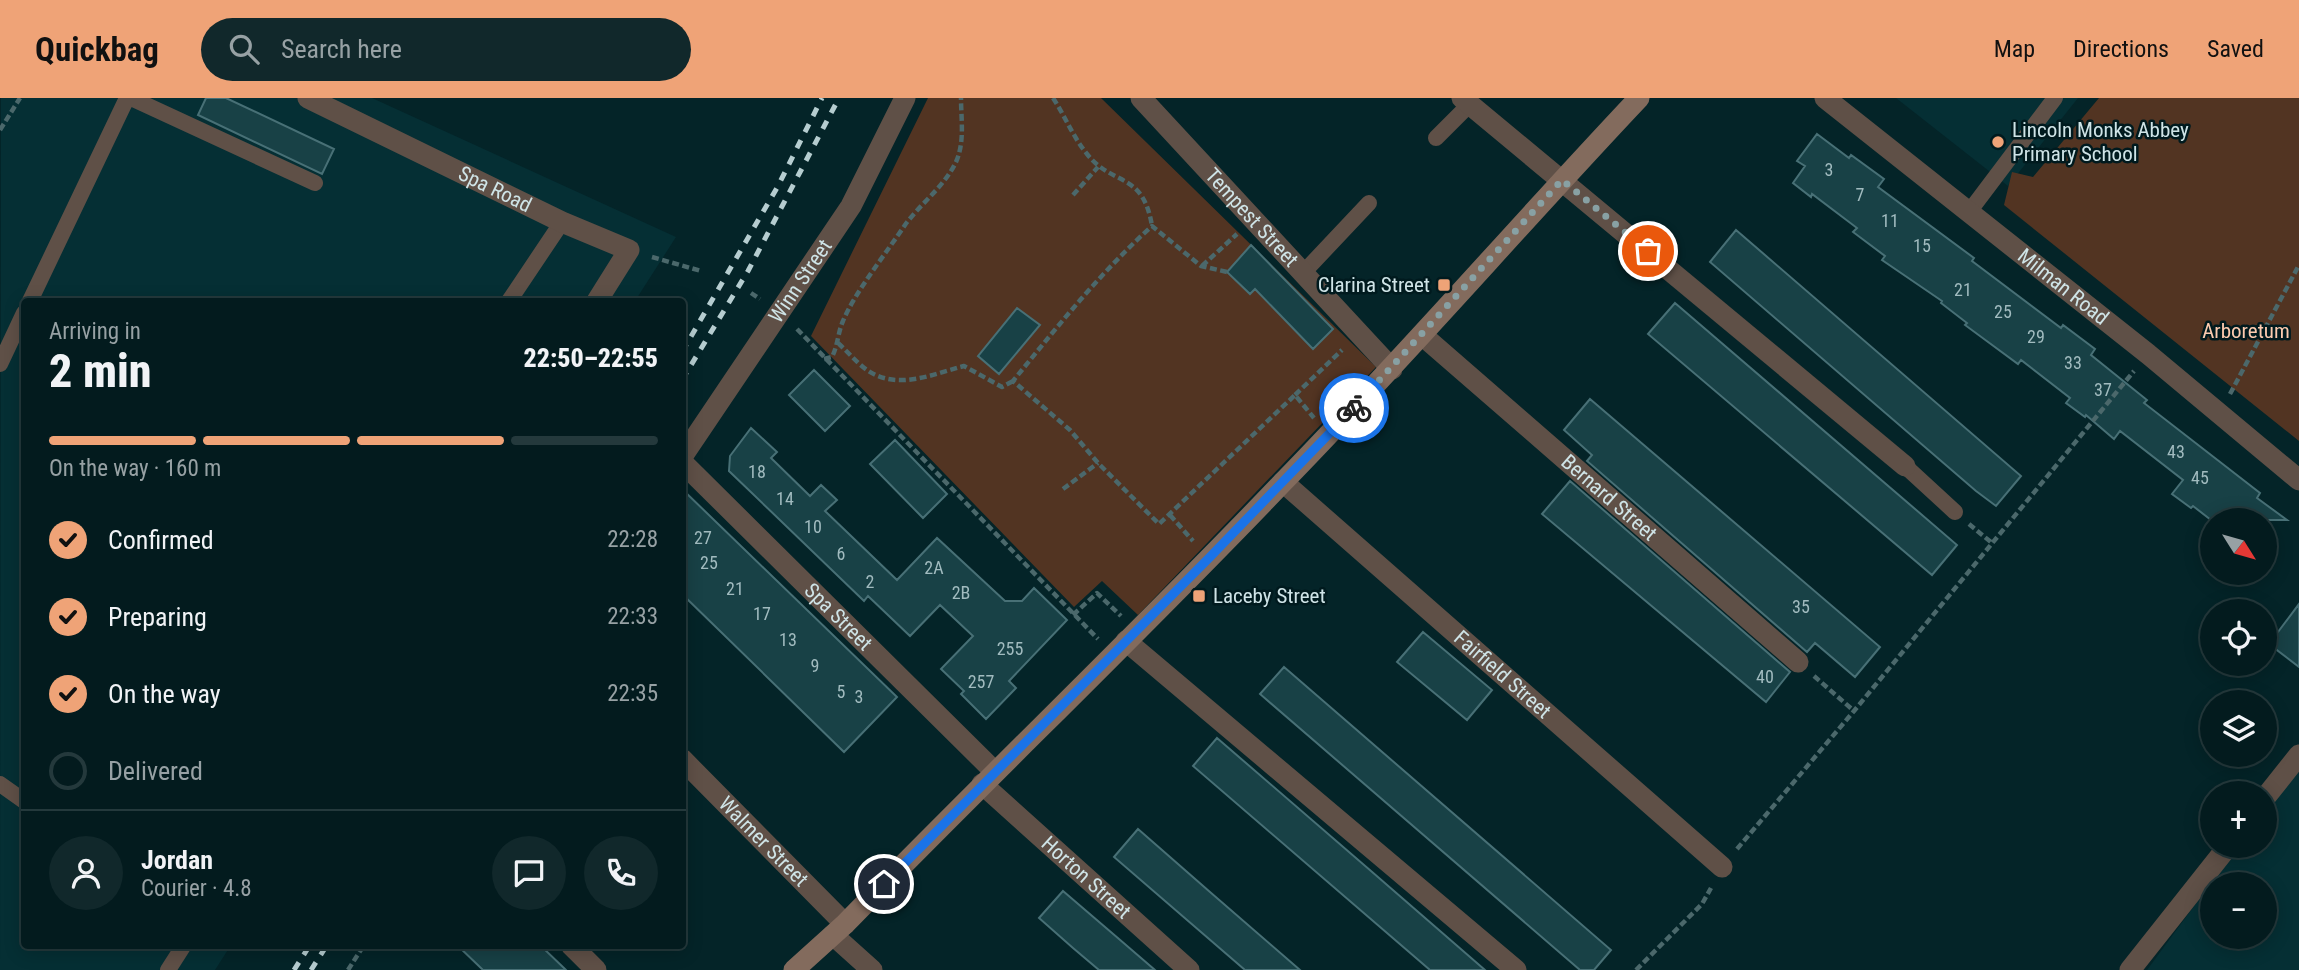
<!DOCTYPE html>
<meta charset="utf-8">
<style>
body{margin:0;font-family:"Roboto Condensed",sans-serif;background:#11282b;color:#f1f3f6;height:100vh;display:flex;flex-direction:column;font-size:26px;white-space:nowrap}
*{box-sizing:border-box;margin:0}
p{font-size:23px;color:#97a1a4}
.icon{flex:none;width:38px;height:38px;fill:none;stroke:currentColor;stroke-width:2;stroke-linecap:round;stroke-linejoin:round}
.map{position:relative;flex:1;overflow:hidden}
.side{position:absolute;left:21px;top:200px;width:665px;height:651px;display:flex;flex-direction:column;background:#031b1e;border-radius:7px;box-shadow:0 4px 18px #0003,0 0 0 2px #24393c}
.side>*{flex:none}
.needle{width:46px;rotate:127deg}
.fabs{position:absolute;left:2200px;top:410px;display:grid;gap:14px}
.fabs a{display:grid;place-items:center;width:77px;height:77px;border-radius:50%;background:#031b1e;box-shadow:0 4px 18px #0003,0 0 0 2px #24393c;font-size:35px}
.pin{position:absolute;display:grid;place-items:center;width:60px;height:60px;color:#fff;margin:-30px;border:4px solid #fff;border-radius:50%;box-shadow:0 2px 7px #0007}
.courier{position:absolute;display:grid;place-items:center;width:70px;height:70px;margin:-35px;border:5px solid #1a73e8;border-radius:50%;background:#fff;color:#222;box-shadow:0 2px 9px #0007}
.headline em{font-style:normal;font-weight:800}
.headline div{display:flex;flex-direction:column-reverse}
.headline{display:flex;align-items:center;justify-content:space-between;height:119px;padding:0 28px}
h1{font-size:46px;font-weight:800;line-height:52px}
.bar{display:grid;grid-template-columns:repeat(4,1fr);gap:10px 7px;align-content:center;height:84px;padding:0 28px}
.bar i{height:9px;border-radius:5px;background:#24393c}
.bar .current{background:#efa377}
.bar p{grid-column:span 4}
.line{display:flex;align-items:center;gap:18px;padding:0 28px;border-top:2px solid #24393c}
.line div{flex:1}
.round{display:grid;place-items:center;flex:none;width:74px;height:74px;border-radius:37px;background:#11282b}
ol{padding:0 28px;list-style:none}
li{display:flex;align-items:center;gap:21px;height:77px}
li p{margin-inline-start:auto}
li .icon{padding:7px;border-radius:50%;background:#efa377;color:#111;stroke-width:4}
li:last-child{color:#97a1a4}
li i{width:38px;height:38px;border:4px solid #24393c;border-radius:50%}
header{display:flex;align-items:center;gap:42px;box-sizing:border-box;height:98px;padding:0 35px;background:#efa377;color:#111}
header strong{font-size:33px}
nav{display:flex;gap:38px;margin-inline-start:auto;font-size:24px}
.search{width:490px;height:63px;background:#11282b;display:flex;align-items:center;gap:18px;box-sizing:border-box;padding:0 24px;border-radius:38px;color:#97a1a4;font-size:26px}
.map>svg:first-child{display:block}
</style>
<header>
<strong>Quickbag</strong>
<div class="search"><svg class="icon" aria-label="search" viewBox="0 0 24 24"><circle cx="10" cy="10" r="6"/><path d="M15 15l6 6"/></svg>Search here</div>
<nav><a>Map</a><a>Directions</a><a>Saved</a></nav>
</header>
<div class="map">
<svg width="2299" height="872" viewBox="0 0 2299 872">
<rect width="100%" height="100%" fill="#042428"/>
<path fill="#052f34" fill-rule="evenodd" d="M1 0H372L676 139 635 203H24V847H231L215 872H0Z
M1896 0H2078L2008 88Z
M2299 666V872H2147L2239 747H2264L2265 713ZM2212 786H2264V838H2212Z"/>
<path fill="#523422" d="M928 0H1101L1376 269 1138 517 1102 483 1074 509 811 238Z
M2099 0H2299V343L2004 107 2012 74 2033 79Z"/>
<path fill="#184146" stroke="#487076" stroke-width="2" d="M206 0H226L334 51 322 76 198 17Z
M1817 36 1849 60 1851 57 1884 81 1878 89 1974 160 1972 163 2061 230 2063 227 2095 251 2091 257 2147 302 2144 305 2260 395 2257 400 2287 422H2211L2193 408 2191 410 2172 396 2183 382 2120 333 2114 341 2086 317 2085 319 2066 305 2070 300 2021 262 2018 266 1965 227 1967 225 1941 205 1942 203 1882 162 1885 158 1853 134 1857 130 1812 96 1811 99 1793 85 1805 68 1797 63Z
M1736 132 2021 378 1996 408 1976 393 1710 164Z
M1251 147 1333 231 1313 251 1255 191 1250 196 1227 174Z
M1675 205 1957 447 1932 477 1648 236Z
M1017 210 1040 227 999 276 978 258Z
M814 272 850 308 825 333 789 297Z
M1590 301 1880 549 1855 579 1815 545 1807 554 1587 363 1592 357 1564 332Z
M751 330 777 354 771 360 810 398 821 387 837 402 825 413 897 482 937 440 1005 503H1022L1034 490 1067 522 1009 583 1016 590 986 621 961 596 964 593 941 571 973 538 940 507 910 538 868 498 864 503 729 373 730 358Z
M895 342 947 396 923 420 870 366Z
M1570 383 1790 574 1766 604 1542 416Z
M682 391 897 599 844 654 682 496Z
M2299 506V569L2269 546Z
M1423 534 1492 592 1467 622 1397 564Z
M1284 569 1611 852 1594 872H1580L1260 596Z
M1217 640 1371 773 1485 872H1430L1193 668Z
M1138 731 1210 794 1300 872H1245L1114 759Z
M1063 793 1119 841 1155 872H1099L1073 850 1039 820Z
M457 847H540L566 872H483Z"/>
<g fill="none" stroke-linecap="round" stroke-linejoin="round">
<path stroke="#4b686b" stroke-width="4.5" stroke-dasharray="7 3.5" stroke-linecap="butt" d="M1053 0C1065 18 1073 39 1087 56 1113 89 1143 73 1152 128
M0 32 20 0
M1073 97 1098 69
M652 159 701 173
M1202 168 1237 136
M1227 174 1201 168 1152 128C1100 175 1057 229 1013 283L1070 332 1098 365 1159 426 1295 297 1314 320
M751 195 760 201
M797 231 1098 541
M838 245C848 254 857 265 867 272 897 293 933 276 964 268L1002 289 1013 283
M824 261 832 259C838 247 838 234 843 223 855 194 887 154 905 127 921 105 944 89 956 64 965 44 961 21 961 0
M2230 296 2299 167
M1295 297 1342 252
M1063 391 1098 365
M1170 417 1193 443
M1969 426 1992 445
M1073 517 1097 495 1121 518
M1814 578 1854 613
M1737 751 1854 613 2134 273
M348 872 364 847
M1636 872 1702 806 1711 790"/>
<path stroke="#5f5047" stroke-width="16" d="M131 0 315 85
M1436 40 1470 6
M1969 114 2055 0
M1303 175 1369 105
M30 203 127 0
M509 203 562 124
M0 266 24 215
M1905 368 1955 414
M0 686 24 703
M168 872 184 847"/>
<g stroke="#5f5047" stroke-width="21">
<path id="s1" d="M308 0 562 124 629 152 597 203"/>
<path id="s2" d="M1141 0 1392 271"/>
<path d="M1462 0 1905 368"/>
<path id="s3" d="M1825 0 2148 256 2299 382"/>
<path id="s4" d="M1422 237 1798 564"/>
<path id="s5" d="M682 359 851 108 905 0"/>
<path id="s6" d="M682 364 995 674"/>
<path id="s7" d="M1283 384 1722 769"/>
<path d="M1126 543 1516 872"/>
<path id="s8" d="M682 661 845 826"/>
<path id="s9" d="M982 686 1189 872"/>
<path d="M2264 701 2299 657"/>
<path d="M833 837 872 872"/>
<path d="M571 847 596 872"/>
<path d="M2130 872 2229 747"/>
</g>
<path stroke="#836b5d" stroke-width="21" d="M794 872 845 826C990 677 1140 534 1283 384 1405 259 1519 127 1639 0"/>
<path stroke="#b6cdd0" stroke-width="5" stroke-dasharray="9 9" stroke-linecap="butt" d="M682 254 778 88 822 0
M682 282 748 173 839 0
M294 872 310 847
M311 872 327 847"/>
</g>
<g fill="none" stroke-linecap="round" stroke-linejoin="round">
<path stroke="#88a1a4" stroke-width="7" stroke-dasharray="0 12.6" d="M1354 310 1562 82 1648 153"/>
<path stroke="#1a73e8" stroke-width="9" d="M884 786 1209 460 1354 310"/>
</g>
<g fill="#efa377" stroke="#001a1e" stroke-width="2.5">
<circle cx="1998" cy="44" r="7"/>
<rect x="1437" y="180" width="14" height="14" rx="3.5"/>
<rect x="1192" y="491" width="14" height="14" rx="3.5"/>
</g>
<g text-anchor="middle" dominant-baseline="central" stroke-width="5" stroke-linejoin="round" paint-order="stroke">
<g font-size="18" fill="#a1bbbf">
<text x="1829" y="71">3</text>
<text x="1860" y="96">7</text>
<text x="1890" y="122">11</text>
<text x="1922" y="147">15</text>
<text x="1963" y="191">21</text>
<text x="2003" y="213">25</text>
<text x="2036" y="238">29</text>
<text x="2073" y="264">33</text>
<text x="2103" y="291">37</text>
<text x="2176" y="353">43</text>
<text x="757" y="373">18</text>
<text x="2200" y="379">45</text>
<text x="785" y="400">14</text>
<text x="813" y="428">10</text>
<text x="703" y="439">27</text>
<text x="841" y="455">6</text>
<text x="709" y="464">25</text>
<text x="934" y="469">2A</text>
<text x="870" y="483">2</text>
<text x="735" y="490">21</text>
<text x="961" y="494">2B</text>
<text x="1801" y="508">35</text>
<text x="762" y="515">17</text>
<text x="788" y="541">13</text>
<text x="1010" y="550">255</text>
<text x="815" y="567">9</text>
<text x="1765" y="578">40</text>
<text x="981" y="583">257</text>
<text x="841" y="593">5</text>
<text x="859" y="598">3</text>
</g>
<g font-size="21" fill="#cfe4e7" stroke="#001a1e" text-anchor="start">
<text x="2012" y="32">Lincoln Monks Abbey<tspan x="2012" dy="24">Primary School</tspan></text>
<text x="1430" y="187" text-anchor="end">Clarina Street</text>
<text x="1213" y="498">Laceby Street</text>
</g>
<g font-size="21" fill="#cfe4e7" stroke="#001a1e">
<text stroke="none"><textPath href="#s1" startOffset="208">Spa Road</textPath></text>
<text stroke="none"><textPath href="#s2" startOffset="163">Tempest Street</textPath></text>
<text stroke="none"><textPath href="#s5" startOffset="212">Winn Street</textPath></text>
<text stroke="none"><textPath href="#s3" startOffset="304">Milman Road</textPath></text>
<text stroke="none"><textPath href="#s4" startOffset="248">Bernard Street</textPath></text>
<text stroke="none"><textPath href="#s6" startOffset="220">Spa Street</textPath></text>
<text stroke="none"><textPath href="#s7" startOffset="292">Fairfield Street</textPath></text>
<text stroke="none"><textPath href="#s8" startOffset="116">Walmer Street</textPath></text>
<text stroke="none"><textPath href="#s9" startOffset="140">Horton Street</textPath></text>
</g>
<g font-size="21" fill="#fccbaf" stroke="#001a1e">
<text x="2246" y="233">Arboretum</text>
</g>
</g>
</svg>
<div class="fabs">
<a><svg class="needle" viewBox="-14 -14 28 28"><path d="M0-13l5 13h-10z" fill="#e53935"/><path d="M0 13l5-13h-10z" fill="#97a1a4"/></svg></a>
<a><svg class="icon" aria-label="locate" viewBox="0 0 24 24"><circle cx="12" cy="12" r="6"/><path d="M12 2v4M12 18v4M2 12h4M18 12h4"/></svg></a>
<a><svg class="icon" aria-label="layers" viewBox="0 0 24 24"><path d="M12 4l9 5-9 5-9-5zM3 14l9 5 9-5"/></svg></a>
<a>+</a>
<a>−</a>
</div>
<div class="pin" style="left:1648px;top:153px;background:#ea580c"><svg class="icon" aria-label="bag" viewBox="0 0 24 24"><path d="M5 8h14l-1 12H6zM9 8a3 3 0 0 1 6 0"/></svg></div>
<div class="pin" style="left:884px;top:786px;background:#1f2937"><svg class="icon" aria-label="home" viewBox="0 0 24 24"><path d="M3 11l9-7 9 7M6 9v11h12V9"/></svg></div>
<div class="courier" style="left:1354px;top:310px"><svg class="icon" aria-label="bike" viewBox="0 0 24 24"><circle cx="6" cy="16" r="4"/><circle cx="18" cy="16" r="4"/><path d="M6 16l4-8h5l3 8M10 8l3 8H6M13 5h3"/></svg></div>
<section class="side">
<div class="headline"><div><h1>2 min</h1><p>Arriving in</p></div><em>22:50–22:55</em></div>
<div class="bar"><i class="current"></i><i class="current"></i><i class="current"></i><i></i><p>On the way · 160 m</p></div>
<ol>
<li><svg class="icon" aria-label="check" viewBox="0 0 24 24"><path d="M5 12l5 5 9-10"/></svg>Confirmed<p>22:28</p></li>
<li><svg class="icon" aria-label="check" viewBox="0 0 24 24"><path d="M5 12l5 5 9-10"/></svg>Preparing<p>22:33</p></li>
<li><svg class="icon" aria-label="check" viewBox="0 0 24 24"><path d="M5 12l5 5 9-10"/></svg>On the way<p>22:35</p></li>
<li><i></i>Delivered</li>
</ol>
<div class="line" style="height:126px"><a class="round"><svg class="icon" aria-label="person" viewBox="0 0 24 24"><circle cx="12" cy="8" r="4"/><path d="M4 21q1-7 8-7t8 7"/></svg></a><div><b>Jordan</b><p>Courier · 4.8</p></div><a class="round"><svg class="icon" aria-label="chat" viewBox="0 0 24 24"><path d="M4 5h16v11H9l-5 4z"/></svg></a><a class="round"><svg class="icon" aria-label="phone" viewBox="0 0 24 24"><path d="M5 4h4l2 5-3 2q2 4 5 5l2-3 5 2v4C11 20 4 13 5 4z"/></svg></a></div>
</section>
</div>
